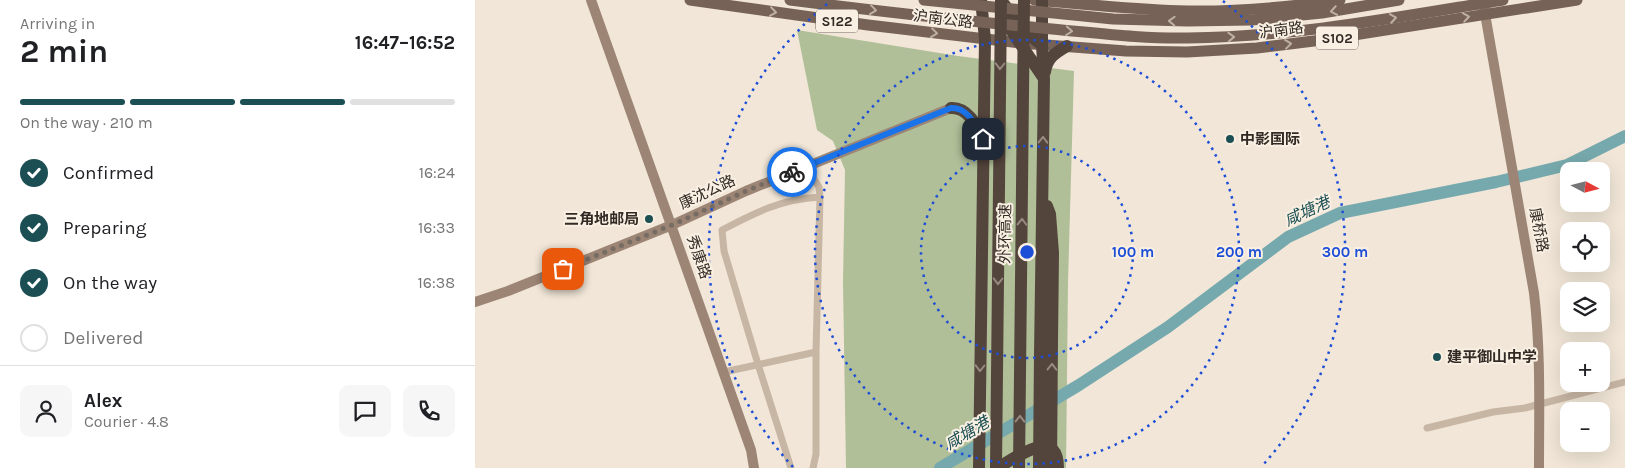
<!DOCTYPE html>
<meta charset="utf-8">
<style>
body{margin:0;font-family:Karla,"Noto Sans SC",sans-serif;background:#f6f6f6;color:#202124;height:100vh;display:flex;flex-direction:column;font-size:19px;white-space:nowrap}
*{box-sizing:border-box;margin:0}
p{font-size:16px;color:#757577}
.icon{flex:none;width:28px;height:28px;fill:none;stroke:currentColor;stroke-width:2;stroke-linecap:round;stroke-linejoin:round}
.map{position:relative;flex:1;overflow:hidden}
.panel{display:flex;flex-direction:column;background:#fff;width:475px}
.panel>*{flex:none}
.needle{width:32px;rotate:97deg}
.buttons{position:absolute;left:1085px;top:162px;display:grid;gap:10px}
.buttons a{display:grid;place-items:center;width:50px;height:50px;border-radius:10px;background:#fff;box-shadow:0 5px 20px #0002;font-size:25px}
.pin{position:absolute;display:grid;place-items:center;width:42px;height:42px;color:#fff;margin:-21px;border-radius:10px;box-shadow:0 2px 8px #0006}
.courier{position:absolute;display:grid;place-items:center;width:50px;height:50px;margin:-25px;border:4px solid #1a73e8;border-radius:50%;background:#fff;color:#222;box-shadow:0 1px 6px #0007}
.overview em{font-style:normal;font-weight:700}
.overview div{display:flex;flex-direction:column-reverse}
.overview{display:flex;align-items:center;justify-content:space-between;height:85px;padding:0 20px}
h1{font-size:32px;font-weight:700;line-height:38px}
.bar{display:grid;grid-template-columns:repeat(4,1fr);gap:8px 5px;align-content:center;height:60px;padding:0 20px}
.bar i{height:6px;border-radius:4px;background:#e0e0e0}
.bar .selected{background:#1b4f54}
.bar p{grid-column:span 4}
.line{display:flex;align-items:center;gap:12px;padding:0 20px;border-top:1px solid #e0e0e0}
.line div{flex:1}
.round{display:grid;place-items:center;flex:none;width:52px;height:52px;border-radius:10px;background:#f6f6f6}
ol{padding:0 20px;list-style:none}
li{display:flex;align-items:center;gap:15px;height:55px}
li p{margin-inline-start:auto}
li .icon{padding:5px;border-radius:50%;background:#1b4f54;color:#fff;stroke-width:4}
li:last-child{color:#757577}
li i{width:28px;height:28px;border:2px solid #e0e0e0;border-radius:50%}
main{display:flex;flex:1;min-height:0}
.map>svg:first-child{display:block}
</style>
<main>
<section class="panel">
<div class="overview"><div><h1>2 min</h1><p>Arriving in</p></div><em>16:47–16:52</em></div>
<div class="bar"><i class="selected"></i><i class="selected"></i><i class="selected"></i><i></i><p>On the way · 210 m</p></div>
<ol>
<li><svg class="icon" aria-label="check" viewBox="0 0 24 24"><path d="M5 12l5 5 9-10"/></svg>Confirmed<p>16:24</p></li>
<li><svg class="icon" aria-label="check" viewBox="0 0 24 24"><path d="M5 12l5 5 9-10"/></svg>Preparing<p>16:33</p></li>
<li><svg class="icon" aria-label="check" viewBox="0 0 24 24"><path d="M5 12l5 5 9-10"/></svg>On the way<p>16:38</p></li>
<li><i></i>Delivered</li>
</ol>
<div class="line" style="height:90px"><a class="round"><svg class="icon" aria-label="person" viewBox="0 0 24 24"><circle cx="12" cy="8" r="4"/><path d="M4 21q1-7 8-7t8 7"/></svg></a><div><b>Alex</b><p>Courier · 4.8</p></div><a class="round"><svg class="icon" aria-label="chat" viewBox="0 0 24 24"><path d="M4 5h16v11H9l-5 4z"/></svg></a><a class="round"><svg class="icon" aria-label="phone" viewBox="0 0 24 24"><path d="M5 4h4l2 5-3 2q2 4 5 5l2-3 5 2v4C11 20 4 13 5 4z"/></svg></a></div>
</section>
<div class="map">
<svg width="1150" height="468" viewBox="0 0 1150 468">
<rect width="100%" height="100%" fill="#f1e6d7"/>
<path fill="#b0bf98" d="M322 30 483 56 599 71 593 282 591 468H371L368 282 370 170 358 141 342 130Z"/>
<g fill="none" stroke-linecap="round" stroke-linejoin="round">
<path stroke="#76a9ad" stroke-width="12" d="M465 468 604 385 693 327 813 237 865 213 1021 182 1092 165 1150 136"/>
<path stroke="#c8b6a4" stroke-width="7" d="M331 166 344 187 345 197 341 352V454L338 468
M249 372 341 352
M952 428 1018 412 1050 408 1150 382
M316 468 282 361 249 251 247 230C281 212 307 199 345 197"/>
<path stroke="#9c8575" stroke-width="10" d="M116 0 276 450 279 468
M1009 8 1059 293C1066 352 1064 410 1064 468
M0 302 33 291 197 225 271 191 476 108"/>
<path stroke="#766256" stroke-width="11" d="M215 0 393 25 545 43 651 51 712 52 782 48 847 40 1102 0
M559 0C610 4 661 10 712 11 763 12 814 7 865 0"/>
<path stroke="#54453c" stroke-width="12" d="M528 3 554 35 567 45
M527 17 568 77
M570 72C572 58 580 53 592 46
M476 108C492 107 501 124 507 137
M572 206 575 214 578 253 577 343
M565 354 569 79 567 45V0
M504 468 510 39 506 0
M522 468C541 458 583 425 583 468"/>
<path stroke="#766256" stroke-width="11" d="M315 0C402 11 490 21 577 29 622 33 668 39 713 38 819 37 923 17 1028 0
M449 0 638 19 712 21 777 20 847 13 924 0"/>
<path stroke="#54453c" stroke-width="12" d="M521 468 526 0
M544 468 549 0
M564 468 565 354
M576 468 577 343"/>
</g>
<defs><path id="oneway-chevron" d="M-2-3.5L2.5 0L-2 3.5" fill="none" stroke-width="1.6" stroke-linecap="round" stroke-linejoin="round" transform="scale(1.25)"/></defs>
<g stroke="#beb0a4">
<use href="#oneway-chevron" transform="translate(398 10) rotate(7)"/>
<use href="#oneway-chevron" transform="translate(859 11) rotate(170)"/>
<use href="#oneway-chevron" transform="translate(298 12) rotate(8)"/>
<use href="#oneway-chevron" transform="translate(991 17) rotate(-9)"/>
<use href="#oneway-chevron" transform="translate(918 18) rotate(-9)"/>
<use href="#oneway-chevron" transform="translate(697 21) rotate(-178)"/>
<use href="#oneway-chevron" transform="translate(594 31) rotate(5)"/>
<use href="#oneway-chevron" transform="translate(459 33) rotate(7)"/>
<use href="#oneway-chevron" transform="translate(756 37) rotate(-2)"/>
<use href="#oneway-chevron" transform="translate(813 44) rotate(-7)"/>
</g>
<g stroke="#96897f">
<use href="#oneway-chevron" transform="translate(525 66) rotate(91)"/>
<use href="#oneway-chevron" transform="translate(568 140) rotate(-89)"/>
<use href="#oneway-chevron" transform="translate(547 222) rotate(-89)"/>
<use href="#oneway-chevron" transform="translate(523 281) rotate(91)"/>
<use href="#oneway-chevron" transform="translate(577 367) rotate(-89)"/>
<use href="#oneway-chevron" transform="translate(505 368) rotate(91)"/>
<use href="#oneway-chevron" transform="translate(545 419) rotate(-89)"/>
</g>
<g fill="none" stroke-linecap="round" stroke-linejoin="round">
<path stroke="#766c63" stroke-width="5" stroke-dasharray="0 9" d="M88 269 197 225 271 191 317 172"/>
<path stroke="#1a73e8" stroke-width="6" d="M317 172 476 108C493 107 501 126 508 139"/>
</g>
<g fill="none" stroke="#1d4ed8" stroke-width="2.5" stroke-dasharray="2.5 5">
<circle cx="552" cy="252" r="106"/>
<circle cx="552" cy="252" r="212"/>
<path d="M318 467A318 318 0 0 1 356 1M748 1A318 318 0 0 1 786 467"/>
</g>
<g fill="#1b4f54" stroke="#f9f0e3" stroke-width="2">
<circle cx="755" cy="139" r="5"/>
<circle cx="174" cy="219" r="5"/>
<circle cx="962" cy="357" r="5"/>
</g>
<g text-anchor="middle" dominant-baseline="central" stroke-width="4" stroke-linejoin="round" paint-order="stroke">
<g fill="#f9f0e3" stroke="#6e655e" stroke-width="1">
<rect x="341" y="9.5" width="42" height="23" rx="4"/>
<rect x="841" y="26.5" width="42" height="23" rx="4"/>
</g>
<g font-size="14" font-weight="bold" fill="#332a25">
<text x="362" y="21">S122</text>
<text x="862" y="38">S102</text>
</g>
<g font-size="15" fill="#332a25" stroke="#f9f0e3">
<text transform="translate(468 19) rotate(7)">沪南公路</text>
<text transform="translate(806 30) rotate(-7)">沪南路</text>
<text transform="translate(232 192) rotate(-25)">康沈公路</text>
<text transform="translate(1064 230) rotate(79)">康桥路</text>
<text transform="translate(530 234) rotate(-89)">外环高速</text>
<text transform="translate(224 257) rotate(71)">秀康路</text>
</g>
<g font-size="15" font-weight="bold" fill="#332a25" stroke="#f9f0e3" text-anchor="start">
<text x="765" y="139">中影国际</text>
<text x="164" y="219" text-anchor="end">三角地邮局</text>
<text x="972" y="357">建平御山中学</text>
</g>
<g font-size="16" font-style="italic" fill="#1b4f54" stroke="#f9f0e3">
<text transform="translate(832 211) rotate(-25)">咸塘港</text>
<text transform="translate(492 433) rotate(-31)">咸塘港</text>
</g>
</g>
<circle cx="552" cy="252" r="8" fill="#1d4ed8" stroke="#f9f0e3" stroke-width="2.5"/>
<g font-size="15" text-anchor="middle" font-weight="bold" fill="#1d4ed8" stroke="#f9f0e3" stroke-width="4" stroke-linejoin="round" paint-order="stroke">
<text x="658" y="257">100 m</text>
<text x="764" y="257">200 m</text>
<text x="870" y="257">300 m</text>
</g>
</svg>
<div class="buttons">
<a><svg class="needle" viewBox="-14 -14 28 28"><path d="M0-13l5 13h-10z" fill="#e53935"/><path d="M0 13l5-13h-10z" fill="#757577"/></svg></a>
<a><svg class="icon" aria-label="locate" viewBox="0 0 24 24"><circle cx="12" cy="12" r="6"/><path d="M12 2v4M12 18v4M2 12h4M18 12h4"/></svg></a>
<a><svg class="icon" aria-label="layers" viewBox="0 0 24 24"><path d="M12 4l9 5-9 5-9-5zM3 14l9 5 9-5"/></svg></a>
<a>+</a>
<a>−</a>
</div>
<div class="pin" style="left:88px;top:269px;background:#ea580c"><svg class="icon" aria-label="bag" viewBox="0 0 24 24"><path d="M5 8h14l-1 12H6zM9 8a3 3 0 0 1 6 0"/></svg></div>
<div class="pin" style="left:508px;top:139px;background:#1f2937"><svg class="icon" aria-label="home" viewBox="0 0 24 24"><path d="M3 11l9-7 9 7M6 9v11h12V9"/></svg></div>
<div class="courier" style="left:317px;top:172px"><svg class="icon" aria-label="bike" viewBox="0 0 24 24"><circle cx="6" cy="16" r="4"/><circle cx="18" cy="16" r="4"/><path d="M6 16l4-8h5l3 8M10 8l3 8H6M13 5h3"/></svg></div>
</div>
</main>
